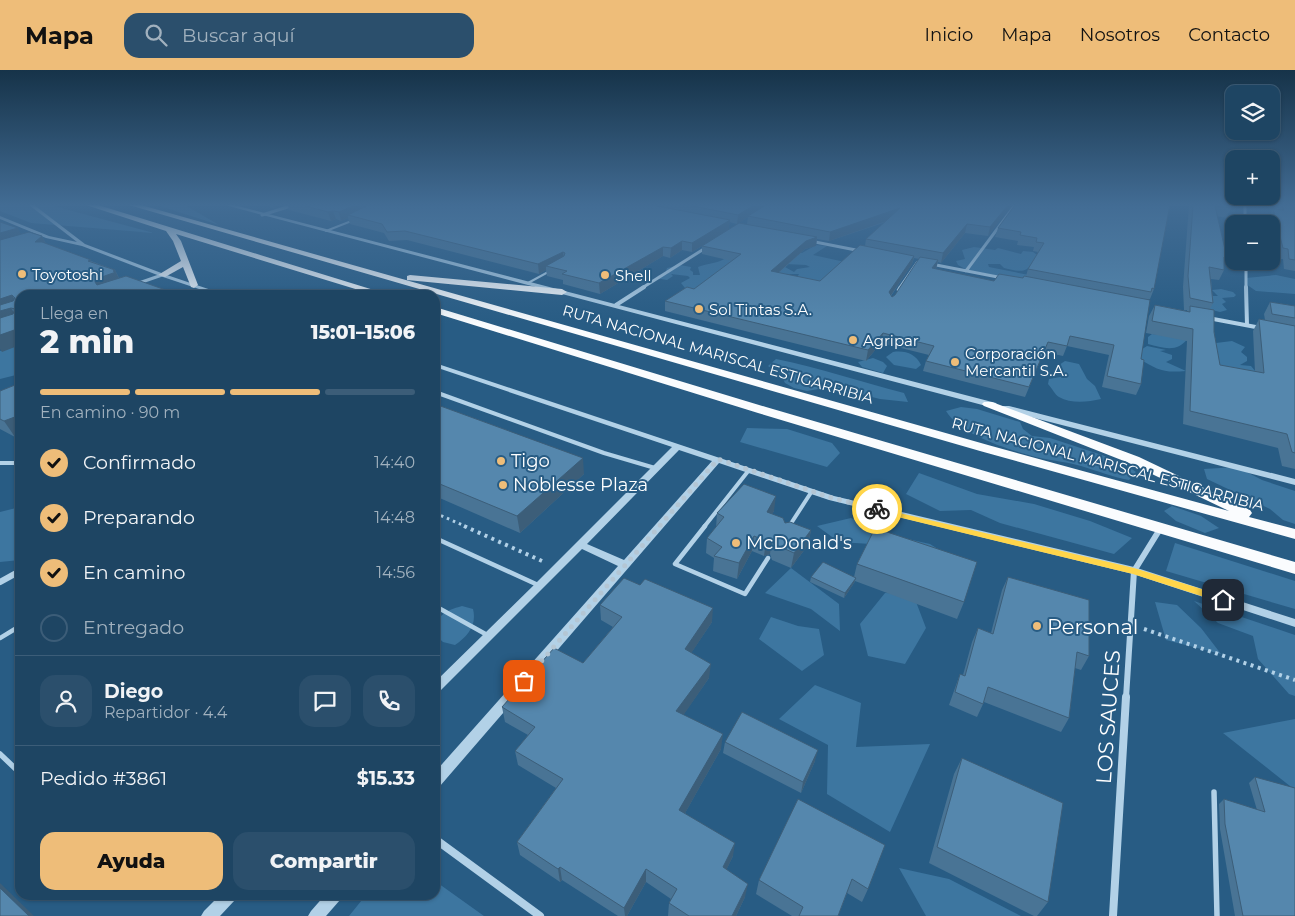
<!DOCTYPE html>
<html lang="es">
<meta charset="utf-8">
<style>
body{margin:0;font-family:Montserrat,sans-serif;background:#2b4f6c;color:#f1f3f6;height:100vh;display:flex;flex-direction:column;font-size:19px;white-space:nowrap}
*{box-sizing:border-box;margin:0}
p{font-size:16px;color:#a1b1be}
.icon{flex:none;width:28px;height:28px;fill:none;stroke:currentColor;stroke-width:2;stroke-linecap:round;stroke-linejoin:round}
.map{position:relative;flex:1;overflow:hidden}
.side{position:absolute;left:15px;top:220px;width:425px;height:610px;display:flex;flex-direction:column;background:#1e4563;border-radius:15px;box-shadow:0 1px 4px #0004,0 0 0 1px #3c5d78}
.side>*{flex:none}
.controls{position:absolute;left:1225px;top:15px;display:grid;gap:10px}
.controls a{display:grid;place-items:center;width:55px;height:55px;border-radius:10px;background:#1e4563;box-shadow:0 1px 4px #0004,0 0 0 1px #3c5d78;font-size:25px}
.pin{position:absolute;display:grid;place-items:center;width:42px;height:42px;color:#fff;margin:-21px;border-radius:10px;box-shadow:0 2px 8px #0006}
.courier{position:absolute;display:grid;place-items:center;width:50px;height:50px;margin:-25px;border:4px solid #ffd54a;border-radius:50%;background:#fff;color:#222;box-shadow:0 1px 6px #0007}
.summary em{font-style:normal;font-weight:800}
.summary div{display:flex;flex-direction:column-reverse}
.summary{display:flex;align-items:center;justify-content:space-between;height:85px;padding:0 25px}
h1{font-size:32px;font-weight:800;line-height:38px}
.bar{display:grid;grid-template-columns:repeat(4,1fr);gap:8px 5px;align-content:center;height:60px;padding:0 25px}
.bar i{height:6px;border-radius:4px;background:#3c5d78}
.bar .selected{background:#eebd79}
.bar p{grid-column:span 4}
.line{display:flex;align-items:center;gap:12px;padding:0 25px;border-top:1px solid #3c5d78}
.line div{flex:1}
.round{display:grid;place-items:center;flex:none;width:52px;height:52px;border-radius:15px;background:#2b4f6c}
ol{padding:0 25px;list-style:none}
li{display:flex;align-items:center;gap:15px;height:55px}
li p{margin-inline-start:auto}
li .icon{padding:5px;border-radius:50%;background:#eebd79;color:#111;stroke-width:4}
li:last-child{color:#a1b1be}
li i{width:28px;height:28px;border:2px solid #3c5d78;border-radius:50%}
.primary-button{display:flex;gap:10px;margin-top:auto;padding:10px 25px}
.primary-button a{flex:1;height:58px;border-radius:15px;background:#eebd79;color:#111;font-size:20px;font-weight:800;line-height:58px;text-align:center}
.primary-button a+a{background:#2b4f6c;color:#f1f3f6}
header{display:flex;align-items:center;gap:30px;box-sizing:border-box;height:70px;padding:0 25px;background:#eebd79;color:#111}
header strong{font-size:24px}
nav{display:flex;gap:28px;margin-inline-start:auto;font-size:18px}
.search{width:350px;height:45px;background:#2b4f6c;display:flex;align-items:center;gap:12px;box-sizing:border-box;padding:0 18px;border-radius:15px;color:#a1b1be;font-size:19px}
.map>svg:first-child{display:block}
</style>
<header>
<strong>Mapa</strong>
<div class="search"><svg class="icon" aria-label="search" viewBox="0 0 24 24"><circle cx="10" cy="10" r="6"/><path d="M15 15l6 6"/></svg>Buscar aquí</div>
<nav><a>Inicio</a><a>Mapa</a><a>Nosotros</a><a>Contacto</a></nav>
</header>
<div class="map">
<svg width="1295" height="846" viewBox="0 0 1295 846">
<rect width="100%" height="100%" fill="#285c84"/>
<path fill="#3d76a0" d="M0 135H50L154 163 31 153 0 141Z
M157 135H185L219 155Z
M816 175 827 176 813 185 845 192 821 213 797 207 799 204H778V196L785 197 794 202 797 199 810 197 806 195 786 194 796 183H802Z
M974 177 995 180 998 178 1021 184 1023 181 1033 182 1037 185C1028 203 1024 203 1004 198L1000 194H988L989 197 1029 205 1031 212 967 200 958 195 956 191 965 189 962 180Z
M726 188 736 190 719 205H712L702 217 680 222 685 218 681 213 690 208 688 206 671 204 673 206 667 210 655 208 659 205 668 204 666 201 667 198 680 195 691 197 690 200 693 202V205H700L698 197C708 193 716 194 726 188Z
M1276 205 1295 209V224L1256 221 1246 214V208Z
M1221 219 1233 222 1236 225 1234 227 1222 228 1226 232 1222 234 1227 240 1220 242 1208 239 1209 226H1218L1212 220Z
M1152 264 1188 268C1178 283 1163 278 1148 274V267Z
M1232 271 1245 277 1241 282 1247 287V291L1240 295 1251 296 1256 302 1216 297V273Z
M20 275V304L0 309V281Z
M1147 276 1166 280 1160 281 1172 285V289L1166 292 1186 301C1162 303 1158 300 1138 288L1139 281Z
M893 282C905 280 916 284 921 295L916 299 894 295 886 287Z
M873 288 883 292 887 296 883 303 862 297 858 292Z
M776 289C820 298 861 312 904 323L908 332 880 329 844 320 824 318 807 321 794 318 785 313 781 305 768 296Z
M1065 291 1079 294 1087 309 1095 316 1101 329C1088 332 1071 334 1059 327 1055 325 1052 318 1048 314L1049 309 1066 306 1059 295Z
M961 337 977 339 1020 352 1023 359 1032 366 1050 368 1102 385 1123 393 1136 402 1129 410C1112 407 1098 401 1081 396 1068 392 1054 391 1040 388 1013 381 961 366 946 341Z
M747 358 787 359 832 373 840 383 827 397 740 372Z
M1237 397 1262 410 1295 421V454L1283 450 1270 439 1207 409 1204 399Z
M919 403 977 424 1034 434 1090 451 1132 468 1114 484 1000 453 971 440 940 441 906 424Z
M1172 436 1201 446 1219 458 1205 463 1176 451 1164 441Z
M20 437V490L0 492V442Z
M851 448 890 465 930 474 960 493 871 474 839 472 817 456Z
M1175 473 1295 511V539L1166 501Z
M791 498 839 534 840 561 811 539 765 523Z
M885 523 913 524 926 558 905 594 868 586 860 554Z
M1194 531 1295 565V626L1289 624 1258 589 1253 566 1218 553Z
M1155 532 1177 535 1201 558 1221 584 1166 570Z
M462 536 473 539C477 555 468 566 455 575L443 572 435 565C435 545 445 541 462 536Z
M771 547 798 556 819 559 824 585 802 601 759 569Z
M815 615 861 633 856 677 930 674 890 762 827 724 828 675 779 649Z
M1295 649V720L1223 663Z
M899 798 949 809 1021 846H926Z
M435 811 484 846H349L366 825H435Z"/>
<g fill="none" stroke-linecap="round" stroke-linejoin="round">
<path stroke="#b2d1e7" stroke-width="3" stroke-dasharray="2.5 4" stroke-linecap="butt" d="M435 443 467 457"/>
<path stroke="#b2d1e7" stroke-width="4" stroke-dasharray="3 4.5" stroke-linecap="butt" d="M464 456 542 491
M1144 559 1295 610"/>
<path stroke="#b2d1e7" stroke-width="2" d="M326 161 354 150
M528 213 550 201
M899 218 917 192"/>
<path stroke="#b2d1e7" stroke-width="2.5" d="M898 220 900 217
M435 322 439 323"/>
<path stroke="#b2d1e7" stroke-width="4" d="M435 322 604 383 655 398
M0 393H18
M790 455 812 421
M704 457 749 400"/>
<path stroke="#b2d1e7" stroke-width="4.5" d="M705 456 675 494 745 524 768 488
M435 468 538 515
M435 536 489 566
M0 568 15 559H20"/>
<path stroke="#b2d1e7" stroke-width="5.5" d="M0 684 20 703
M1214 722 1217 846"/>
<path stroke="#b2d1e7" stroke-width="3" d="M1245 135V154
M262 145 294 135
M810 171 861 181
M1246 191V218
M931 194 1003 208
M966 201 1015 135
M136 214 162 205
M642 218 707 177"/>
<path stroke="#b2d1e7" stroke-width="4" d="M1246 217 1247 255
M616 235 644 217
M1208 248 1261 258"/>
<path stroke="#b2d1e7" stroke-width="6" d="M0 512 20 501
M1126 628 1134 501 1160 459"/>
<path stroke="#b2d1e7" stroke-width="8" d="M435 769 540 846
M1113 846 1126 627"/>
<path fill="#b2d1e7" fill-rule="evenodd" d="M29 135H34L85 174 164 204 226 225H217L160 206 82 176 46 168 0 149V146L49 166 77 172Z
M225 135H234L996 333 997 335 996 337H990Z
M435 293 834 426 1134 497 1295 549V557L1133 504 829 430 719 393 440 716 435 718V702L618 496 582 479 439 622 435 624V612L536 513 672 377 435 297ZM679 380 712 391 624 490 587 474Z
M1003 336H1009L1295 409V415L1003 340 1002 338Z
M220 825H237L235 830 220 846H201L204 841Z
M325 825H342L340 830 326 846H308L311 841Z"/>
<path fill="#fafcfe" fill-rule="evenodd" d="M86 135H98L390 225H375L176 164 181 171 198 215 194 218 191 217 183 197 165 207 158 205 181 191 173 171 166 161Z
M129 135H141L988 375 1229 441 1129 393 984 336 982 334 984 332H992L1139 387 1250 440 1252 443 1249 447 1295 459V469L980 381Z
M410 205 562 219 567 222 562 225 407 210V206Z
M435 237 766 337 1295 492V504L758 343 435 243Z"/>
</g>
<path fill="#497495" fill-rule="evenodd" d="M266 135H282L274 138Z
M288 135H1012L988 166 965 163 941 193 938 192 936 199 994 211 1023 208 1026 206 1028 199 1038 182 1033 181 1034 177 1017 175 1018 171 995 167 998 158 1015 135 1154 219 1150 229H1148V230L1141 289V314L1136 325 1102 317 1109 285 1067 276 1063 286 1044 282 1025 327 923 301 926 291 929 285 881 273 866 291 665 241V231L694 219 732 191 702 184V176L692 182 682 180 670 188 663 186 600 224 563 214V210L547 206 546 200 539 204 407 170 389 171 384 163 350 154 348 148 341 151 336 149 331 151 289 140ZM748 147 747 154 729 159V152L737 154ZM886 152 866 169 865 176 820 211 779 203 805 179 816 176 817 169 829 171ZM914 188 919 189 895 225 892 227 891 226 912 194Z
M1189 135H1231V138L1226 148 1217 146 1227 188 1224 194V200L1219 210 1211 209 1213 233 1210 239 1220 295 1255 302 1253 261 1259 249 1265 250 1264 244 1270 232 1295 236V399L1282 396 1278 378 1183 354 1187 271 1146 263 1149 246 1155 235 1187 241V240H1184L1183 217Z
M1274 135H1295V201L1284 199 1283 189H1277L1271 162V154H1269L1268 148 1273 139H1276Z
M21 164 42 166 46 174 115 200 119 208 20 225V258L0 265Z
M0 321 15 367 0 359Z
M435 334 584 404 520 463 435 426Z
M774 441 772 444 785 453 811 460 808 475 791 498 772 490 770 484 764 486 752 481 737 509 713 501 714 488 706 483 707 468 716 458 717 443Z
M857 494 964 532 957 549 855 511 854 513 844 528 810 512 811 507H854Z
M1008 507 1089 586 1081 600 1075 598 1069 648 1061 662 984 632 977 647 949 635 955 618 960 604 963 605 972 572 978 558 991 563 1002 520Z
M600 535 712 552 691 583 709 608 683 645 721 679 685 743 733 786 726 800 745 827 736 846H668L669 833 671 829 646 812 627 846H618L562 810 560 812 520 785 517 772 556 718 518 695 515 681 528 665 505 652 502 637 583 593 613 557 601 550Z
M725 672 815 691 801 723 723 683Z
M962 688 1048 832 1037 846H1034L929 793 954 704Z
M1255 707 1295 846H1235L1220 759 1219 734 1224 729 1257 740 1249 713Z
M798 729 868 819 862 832 847 823 838 846H792L756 824 759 810Z"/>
<path fill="#3c5e79" d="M274 135H282L274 138Z
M355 135H360L361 142 348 145V148L341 151 339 142Z
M754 135H767L737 154 738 145Z
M1008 135H1012L988 166 990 157Z
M900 138 898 147 829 171 830 162Z
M333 141 336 149 331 151 328 142Z
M730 150 729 159 692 182V173Z
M967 154 965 163 941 193 943 183Z
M18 158 24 170 0 177V163Z
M42 166 48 178 35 172Z
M817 167 816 176 805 179 770 210 771 201 806 171Z
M682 171V180L670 188 671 178Z
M663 177V186L600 224 599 213Z
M563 182 564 191 546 196V200L539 204 538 194Z
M914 186 912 194 887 231 889 222Z
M938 190 936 199 932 198Z
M115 200 122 215 103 222 95 212 96 209Z
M12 225 20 239H15L11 238 19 251 0 258V229Z
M20 258V275L2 282 0 279V265Z
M883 263 881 273 866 291 868 280Z
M20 345V365L15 367 4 351Z
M583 388 584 404 520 463 517 446Z
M776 426 774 441 765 457 767 442Z
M811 460 808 475 791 498 794 483Z
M754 466 752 481 737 509 739 493Z
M772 469 770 484 764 486 766 471Z
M856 508 854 513 844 528 845 523Z
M713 538 712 552 684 594 685 579Z
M711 594 709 608 676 656V641Z
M723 664 721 679 679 754V740Z
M818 680 815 691 801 723 803 712Z
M735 773 733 786 721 811 723 797Z
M560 797 562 810 560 812 558 799Z
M646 799V812L627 846H625L624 838Z
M0 813 34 846H29L0 818Z
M748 814 745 827 736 846H732Z"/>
<path fill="#5587ad" stroke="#3c5e79" d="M302 135H355L339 142 333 141 328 142Z
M368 135H652L730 150 692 173 682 171 671 178 663 177 599 213 562 204 567 201 546 196 564 186 565 183 563 182 538 194 405 161 387 162 382 154 348 145Z
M688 135H754L738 145Z
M766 135H1008L990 157 967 154 943 183 866 169 900 138 830 162 748 146Z
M1015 135H1170L1154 219 1152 218 1151 222 1028 199 1044 173 1036 172 1037 168 1020 165 1021 162 998 158Z
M1193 135H1231V138L1215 136 1227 188 1224 187V200L1209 197 1213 233 1190 228 1188 206Z
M1282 135H1295V190L1289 189 1288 179 1283 178 1273 139 1284 140Z
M0 152 18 158 0 163Z
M739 153 817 167 806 171 771 201 820 211 860 175 914 186 889 222 892 227 895 225 920 187 938 190 932 198 994 211 999 204 1023 208 1024 206 1150 230 1141 289 1144 290 1141 314 1107 306 1114 275 1070 266 1067 276 1048 272 1029 317 926 291 934 276 883 263 868 280 665 231 687 217 694 219 741 184 702 176Z
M29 162 42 166 35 172H42L91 190 88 191 115 200 113 201 116 202 96 209 95 212 97 215 126 206 180 225H20V258L0 265V248L13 244 15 239 11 238 0 241V235L13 231 15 228 12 225 0 229V170Z
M1270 232 1295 236V248L1272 244Z
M1155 235 1190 242V236L1214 240V262L1220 295 1264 303 1259 249 1295 256V383L1292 382 1287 364 1190 341 1193 259 1152 251Z
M20 313V345L4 351 0 349V321Z
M435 334 583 388 517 446 435 412Z
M744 414 776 426 767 442 783 448 785 453 790 452 811 460 794 483 774 474 772 469 766 471 754 466 739 493 714 486 722 477 707 468 724 447 717 443Z
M875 458 977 492 964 532 857 494Z
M823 492 856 508 845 523 811 507Z
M1008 507 1089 530V586L1077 582 1069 648 988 617 983 634 955 622 960 604 965 606 978 558 993 564Z
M624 508 640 515 645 509 713 538 685 579 711 594 676 641 723 664 679 740 735 773 723 797 748 814 732 846H689L669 833 677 819 646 799 624 838 560 797 558 799 517 772 563 709 515 681 535 657 502 637 554 578 583 593 622 547 600 535Z
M742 642 818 680 803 712 725 672Z
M962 688 1063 733 1048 832 937 777Z
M1255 707 1295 718V846H1243L1225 754 1224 729 1265 742Z
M798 729 885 775 868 819 852 809 838 846H799L803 837 759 810Z
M0 818 29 846H0Z"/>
<linearGradient id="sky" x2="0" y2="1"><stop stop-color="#163349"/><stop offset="0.53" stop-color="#426c94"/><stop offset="1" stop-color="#426c94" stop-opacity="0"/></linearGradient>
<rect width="1295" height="254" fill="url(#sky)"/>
<path fill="#ffd54a" d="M874 437 1134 498 1227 527 1228 530 1223 533 1133 504 877 442 872 439Z"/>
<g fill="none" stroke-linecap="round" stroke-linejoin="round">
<path stroke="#b4c6d4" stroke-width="5" stroke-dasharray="0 9" d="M524 611 718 389 832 428 877 439"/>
</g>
<g fill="#eebd79" stroke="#285c84" stroke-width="2">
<circle cx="22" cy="204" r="5"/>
<circle cx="605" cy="205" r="5"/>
<circle cx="699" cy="239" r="5"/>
<circle cx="853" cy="270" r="5"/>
<circle cx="955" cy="292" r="5"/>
<circle cx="501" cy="391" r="5"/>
<circle cx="503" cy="415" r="5"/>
<circle cx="736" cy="473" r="5"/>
<circle cx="1037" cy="556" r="5"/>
</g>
<g text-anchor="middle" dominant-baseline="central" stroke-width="4" stroke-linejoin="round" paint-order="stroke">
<g font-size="15" fill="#fff" stroke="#285c84" text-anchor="start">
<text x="32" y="204">Toyotoshi</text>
<text x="615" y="205">Shell</text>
<text x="709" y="239">Sol Tintas S.A.</text>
<text x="863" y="270">Agripar</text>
<text x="965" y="283">Corporación<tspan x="965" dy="17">Mercantil S.A.</tspan></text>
</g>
<g font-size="15" fill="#fff" stroke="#285c84">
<text transform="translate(718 284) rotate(16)">RUTA NACIONAL MARISCAL ESTIGARRIBIA</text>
<text transform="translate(1108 394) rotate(15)">RUTA NACIONAL MARISCAL ESTIGARRIBIA</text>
</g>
<g font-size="18" fill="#fff" stroke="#285c84" text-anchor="start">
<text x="511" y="391">Tigo</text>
<text x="513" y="415">Noblesse Plaza</text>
<text x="746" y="473">McDonald's</text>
</g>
<g font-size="21" fill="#fff" stroke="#285c84" text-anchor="start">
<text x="1047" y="556">Personal</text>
</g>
<g font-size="21" fill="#fff" stroke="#285c84">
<text transform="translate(1108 647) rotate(-86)">LOS SAUCES</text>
</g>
</g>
</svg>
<div class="controls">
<a><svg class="icon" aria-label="layers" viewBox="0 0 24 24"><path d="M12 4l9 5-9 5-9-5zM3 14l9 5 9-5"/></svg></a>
<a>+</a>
<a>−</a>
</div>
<div class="pin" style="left:524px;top:611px;background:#ea580c"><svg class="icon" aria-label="bag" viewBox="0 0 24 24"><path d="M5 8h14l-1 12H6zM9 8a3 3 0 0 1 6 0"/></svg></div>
<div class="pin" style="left:1223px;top:530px;background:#1f2937"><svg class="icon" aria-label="home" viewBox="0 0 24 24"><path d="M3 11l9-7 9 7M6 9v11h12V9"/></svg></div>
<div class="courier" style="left:877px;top:439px"><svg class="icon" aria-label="bike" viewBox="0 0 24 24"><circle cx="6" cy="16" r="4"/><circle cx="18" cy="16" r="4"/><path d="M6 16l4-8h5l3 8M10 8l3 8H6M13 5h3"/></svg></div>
<section class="side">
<div class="summary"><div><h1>2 min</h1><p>Llega en</p></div><em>15:01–15:06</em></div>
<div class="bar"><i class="selected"></i><i class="selected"></i><i class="selected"></i><i></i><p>En camino · 90 m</p></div>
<ol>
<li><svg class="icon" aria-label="check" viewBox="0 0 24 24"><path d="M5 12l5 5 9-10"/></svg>Confirmado<p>14:40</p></li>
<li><svg class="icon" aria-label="check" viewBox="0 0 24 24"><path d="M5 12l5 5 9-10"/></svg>Preparando<p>14:48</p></li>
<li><svg class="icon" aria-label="check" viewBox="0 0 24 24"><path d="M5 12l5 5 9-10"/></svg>En camino<p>14:56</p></li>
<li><i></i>Entregado</li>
</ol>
<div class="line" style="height:90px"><a class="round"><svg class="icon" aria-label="person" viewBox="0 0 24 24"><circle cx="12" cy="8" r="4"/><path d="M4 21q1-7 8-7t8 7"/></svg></a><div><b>Diego</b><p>Repartidor · 4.4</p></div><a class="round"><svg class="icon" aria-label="chat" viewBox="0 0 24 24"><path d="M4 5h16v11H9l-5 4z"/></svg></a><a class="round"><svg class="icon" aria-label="phone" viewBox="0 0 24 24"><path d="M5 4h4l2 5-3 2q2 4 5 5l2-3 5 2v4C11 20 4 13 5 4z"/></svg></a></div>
<div class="line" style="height:65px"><div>Pedido #3861</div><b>$15.33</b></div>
<div class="primary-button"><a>Ayuda</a><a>Compartir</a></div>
</section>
</div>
